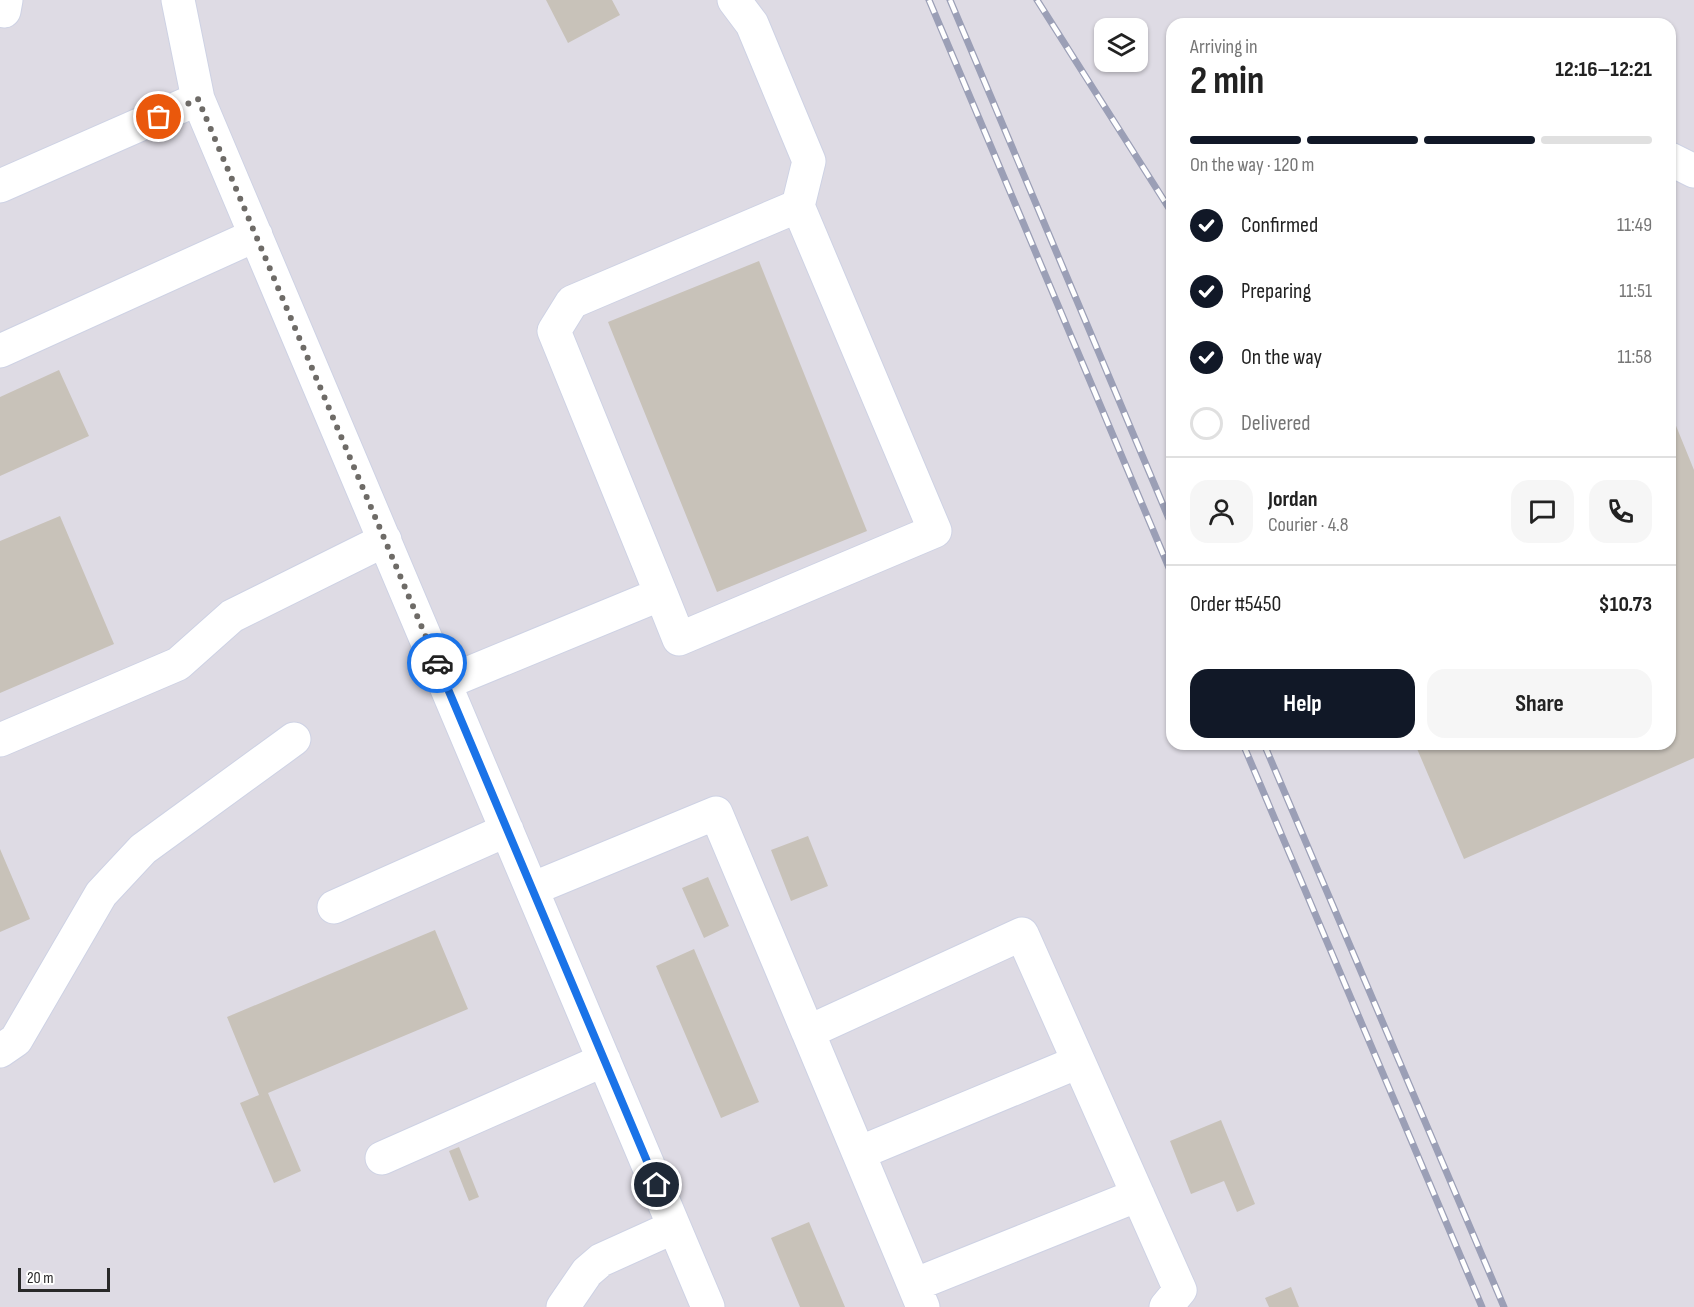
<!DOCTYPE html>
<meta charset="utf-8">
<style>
body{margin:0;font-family:"Sofia Sans Condensed",sans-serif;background:#f6f6f6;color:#222;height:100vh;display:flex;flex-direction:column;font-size:22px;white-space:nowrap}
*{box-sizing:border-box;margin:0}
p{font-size:20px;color:#767676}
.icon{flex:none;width:33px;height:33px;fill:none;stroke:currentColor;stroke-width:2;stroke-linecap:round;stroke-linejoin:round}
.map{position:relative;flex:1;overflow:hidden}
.details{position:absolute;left:1166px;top:18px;width:510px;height:732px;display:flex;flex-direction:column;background:#fff;border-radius:18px;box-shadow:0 2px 4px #0004}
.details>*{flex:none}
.buttons{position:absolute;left:1094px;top:18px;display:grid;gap:12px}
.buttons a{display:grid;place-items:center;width:54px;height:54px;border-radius:12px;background:#fff;box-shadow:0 2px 4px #0004;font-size:30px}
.scale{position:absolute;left:18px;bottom:15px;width:92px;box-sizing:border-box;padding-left:6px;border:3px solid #292929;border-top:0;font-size:16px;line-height:21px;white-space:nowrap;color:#292929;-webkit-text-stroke:4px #fff;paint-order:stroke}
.pin{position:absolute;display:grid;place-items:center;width:51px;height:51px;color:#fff;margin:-26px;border:3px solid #fff;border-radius:50%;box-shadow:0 2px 6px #0007}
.courier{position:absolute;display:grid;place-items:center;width:60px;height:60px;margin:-30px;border:4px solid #1a73e8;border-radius:50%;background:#fff;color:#222;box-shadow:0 2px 8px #0007}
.headline em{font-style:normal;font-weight:700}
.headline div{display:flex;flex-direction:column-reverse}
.headline{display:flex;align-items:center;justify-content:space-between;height:102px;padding:0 24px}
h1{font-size:39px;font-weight:700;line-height:45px}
.bar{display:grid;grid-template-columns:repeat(4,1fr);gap:9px 6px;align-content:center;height:72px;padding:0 24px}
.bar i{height:8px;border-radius:4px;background:#e0e0e0}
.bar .selected{background:#111827}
.bar p{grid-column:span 4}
.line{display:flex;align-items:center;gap:15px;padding:0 24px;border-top:2px solid #e0e0e0}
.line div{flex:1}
.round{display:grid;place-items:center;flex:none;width:63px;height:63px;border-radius:18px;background:#f6f6f6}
ol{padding:0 24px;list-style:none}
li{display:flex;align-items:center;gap:18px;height:66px}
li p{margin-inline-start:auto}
li .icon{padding:6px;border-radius:50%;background:#111827;color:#fff;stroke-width:4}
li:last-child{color:#767676}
li i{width:33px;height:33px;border:3px solid #e0e0e0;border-radius:50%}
.primary-button{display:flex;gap:12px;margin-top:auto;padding:12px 24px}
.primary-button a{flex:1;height:69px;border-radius:18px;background:#111827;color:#fff;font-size:24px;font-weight:700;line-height:69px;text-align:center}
.primary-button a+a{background:#f6f6f6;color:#222}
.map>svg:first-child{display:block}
</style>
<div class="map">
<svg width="1694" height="1307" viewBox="0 0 1694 1307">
<rect width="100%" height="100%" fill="#ede5d9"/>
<path fill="#dedbe4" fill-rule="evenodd" d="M0 0H1694V1307H0ZM1172 24H1670V744H1172ZM1104 28H1137V62H1104Z"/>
<path fill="#c8c2b9" d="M546 0H612L620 15 568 43Z
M759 261 867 531 717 592 608 322Z
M59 370 89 436 0 476V397Z
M1670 411 1694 470V758L1464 859 1415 744H1670Z
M60 516 114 644 0 693V541Z
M808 836 828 886 791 901 771 850Z
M0 849 30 919 0 932Z
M708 877 729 926 704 938 682 888Z
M435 930 468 1009 268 1093 301 1171 274 1183 240 1103 259 1095 227 1017Z
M694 949 759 1102 721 1118 656 966Z
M1221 1120 1255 1204 1237 1212 1224 1181 1191 1194 1170 1141Z
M459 1147 479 1197 469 1201 449 1151Z
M809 1222 845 1307H800L771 1238Z
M1291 1287 1299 1307H1269L1265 1298Z"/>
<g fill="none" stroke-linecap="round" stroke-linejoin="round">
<defs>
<path id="minor" d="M178 0 198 99 708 1307
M734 0 752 24 809 161 798 206
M0 10 4 11 6 0
M1670 159 1694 171
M0 186 198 99
M0 351 256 235
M445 683 661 594 554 331 572 302 798 206 935 531 679 639 661 594
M0 740 178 664 232 616 385 540
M532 889 716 813 808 1032 1022 934 1180 1290 1166 1307
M334 907 507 830
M808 1032 923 1307
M0 1051 16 1040 101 894 143 849 294 739
M859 1153 1078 1062
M382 1158 604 1060
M914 1285 1138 1195
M563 1307 587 1272 601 1260 674 1227"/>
</defs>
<use href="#minor" stroke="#ced2e4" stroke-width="35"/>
<use href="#minor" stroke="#fff" stroke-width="33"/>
<defs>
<path id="rail" d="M929 0 1172 575
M950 0 1172 526
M1037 0 1172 213
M1243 744 1482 1307
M1264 744 1504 1307"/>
</defs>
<use href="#rail" stroke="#9b9fb6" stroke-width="7"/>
<use href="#rail" stroke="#fff" stroke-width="4.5" stroke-dasharray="14" stroke-linecap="butt"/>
</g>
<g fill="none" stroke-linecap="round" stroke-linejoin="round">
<path stroke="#6e6b67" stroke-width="6" stroke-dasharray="0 10.8" d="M159 117 198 99 437 663"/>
<path stroke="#1a73e8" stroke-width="8" d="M437 663 657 1185"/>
</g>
</svg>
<div class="buttons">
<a><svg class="icon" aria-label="layers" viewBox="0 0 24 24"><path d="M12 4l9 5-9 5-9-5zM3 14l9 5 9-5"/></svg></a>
</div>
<div class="scale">20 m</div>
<div class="pin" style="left:159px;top:117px;background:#ea580c"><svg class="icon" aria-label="bag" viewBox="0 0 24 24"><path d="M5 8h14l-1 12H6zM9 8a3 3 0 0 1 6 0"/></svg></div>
<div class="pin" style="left:657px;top:1185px;background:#1f2937"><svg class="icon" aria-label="home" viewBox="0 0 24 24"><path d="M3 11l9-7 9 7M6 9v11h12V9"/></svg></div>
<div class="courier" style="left:437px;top:663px"><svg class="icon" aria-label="car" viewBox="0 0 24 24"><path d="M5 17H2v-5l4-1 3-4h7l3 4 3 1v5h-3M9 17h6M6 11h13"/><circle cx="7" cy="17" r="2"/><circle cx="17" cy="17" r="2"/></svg></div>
<section class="details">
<div class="headline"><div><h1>2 min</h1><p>Arriving in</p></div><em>12:16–12:21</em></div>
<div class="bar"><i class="selected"></i><i class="selected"></i><i class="selected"></i><i></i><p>On the way · 120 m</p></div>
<ol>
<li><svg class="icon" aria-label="check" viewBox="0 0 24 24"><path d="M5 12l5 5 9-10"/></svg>Confirmed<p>11:49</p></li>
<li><svg class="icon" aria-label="check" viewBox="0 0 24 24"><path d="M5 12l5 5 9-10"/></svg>Preparing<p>11:51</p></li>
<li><svg class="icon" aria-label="check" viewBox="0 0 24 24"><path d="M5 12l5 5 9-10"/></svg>On the way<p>11:58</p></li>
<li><i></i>Delivered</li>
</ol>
<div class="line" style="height:108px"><a class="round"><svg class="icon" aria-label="person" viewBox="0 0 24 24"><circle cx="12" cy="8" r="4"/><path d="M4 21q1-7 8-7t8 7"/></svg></a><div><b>Jordan</b><p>Courier · 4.8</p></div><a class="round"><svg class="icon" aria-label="chat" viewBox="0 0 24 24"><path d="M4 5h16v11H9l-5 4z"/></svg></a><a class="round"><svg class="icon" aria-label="phone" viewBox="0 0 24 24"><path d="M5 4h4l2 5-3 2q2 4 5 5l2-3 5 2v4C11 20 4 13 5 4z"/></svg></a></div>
<div class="line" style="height:78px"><div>Order #5450</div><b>$10.73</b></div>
<div class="primary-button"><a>Help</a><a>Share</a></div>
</section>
</div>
